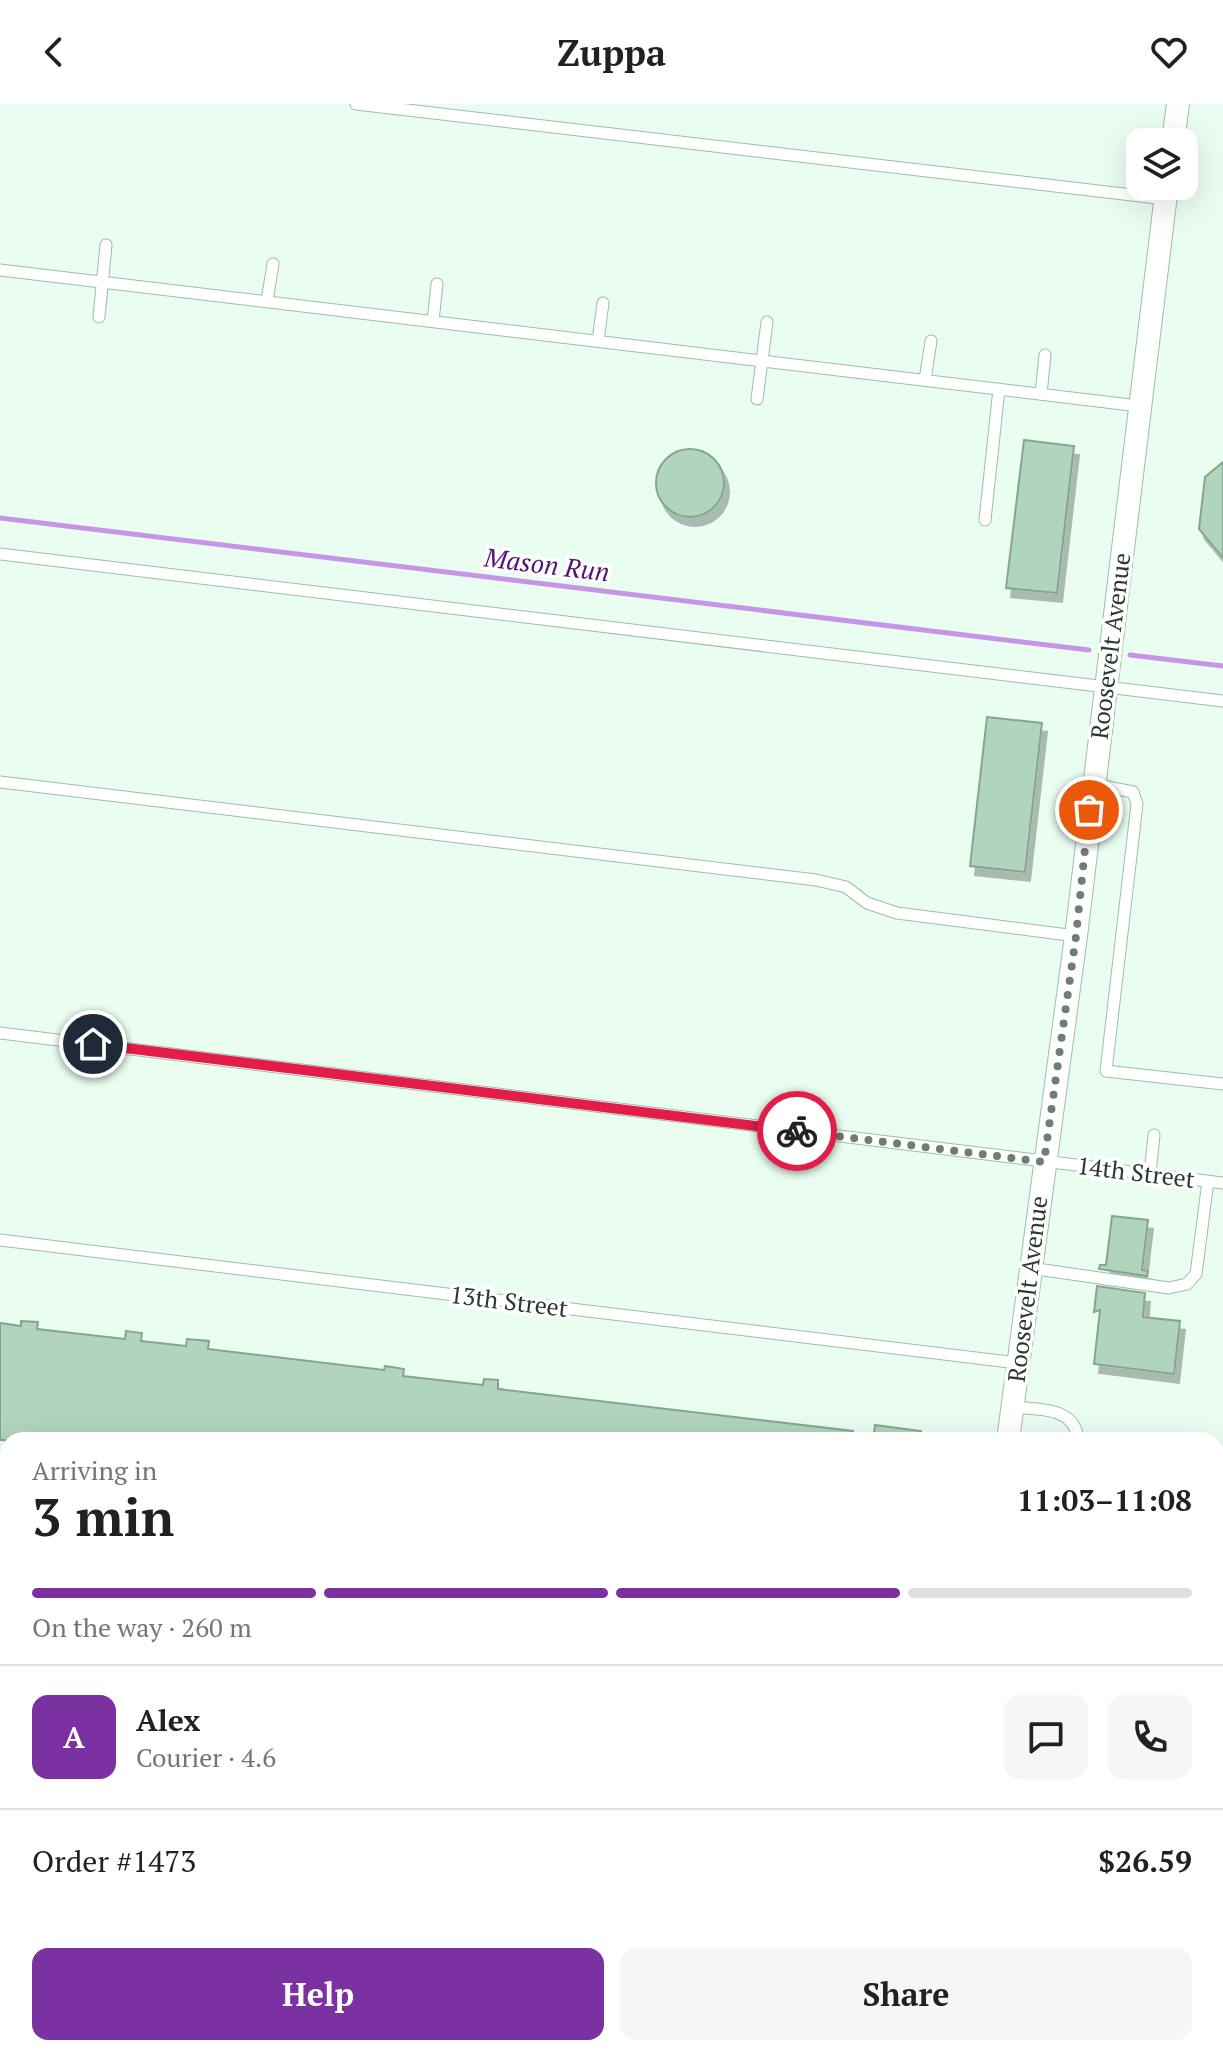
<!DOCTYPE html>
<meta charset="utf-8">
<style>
body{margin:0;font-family:"PT Serif",serif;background:#f6f6f6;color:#202124;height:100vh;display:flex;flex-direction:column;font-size:30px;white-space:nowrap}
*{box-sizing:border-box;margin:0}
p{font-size:26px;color:#757577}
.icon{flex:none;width:44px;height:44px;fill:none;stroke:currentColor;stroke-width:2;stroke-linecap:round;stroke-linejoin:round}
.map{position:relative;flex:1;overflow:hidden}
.side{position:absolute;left:0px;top:1328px;width:1224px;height:624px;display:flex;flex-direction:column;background:#fff;border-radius:24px 24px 0 0;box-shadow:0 8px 32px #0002}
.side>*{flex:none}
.buttons{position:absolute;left:1126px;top:24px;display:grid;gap:16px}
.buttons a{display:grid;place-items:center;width:72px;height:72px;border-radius:16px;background:#fff;box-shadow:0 8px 32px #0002;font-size:40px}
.pin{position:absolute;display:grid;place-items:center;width:68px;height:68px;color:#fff;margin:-34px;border:4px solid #fff;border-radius:50%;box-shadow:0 2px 8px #0007}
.courier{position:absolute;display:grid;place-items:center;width:80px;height:80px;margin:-40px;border:6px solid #e11d48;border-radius:50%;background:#fff;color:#222;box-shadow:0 2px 10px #0007}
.head em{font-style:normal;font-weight:800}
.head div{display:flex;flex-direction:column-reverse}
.head{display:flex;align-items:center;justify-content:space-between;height:136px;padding:0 32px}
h1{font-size:52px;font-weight:800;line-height:60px}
.bar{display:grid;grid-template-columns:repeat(4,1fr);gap:12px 8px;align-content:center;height:96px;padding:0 32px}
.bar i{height:10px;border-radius:6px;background:#e0e0e0}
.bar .active{background:#7c31a3}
.bar p{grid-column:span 4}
.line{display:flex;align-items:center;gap:20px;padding:0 32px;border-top:2px solid #e0e0e0}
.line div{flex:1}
.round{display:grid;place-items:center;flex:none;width:84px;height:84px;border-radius:16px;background:#f6f6f6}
.action{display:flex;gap:16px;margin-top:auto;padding:16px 32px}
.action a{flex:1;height:92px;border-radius:16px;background:#7c31a3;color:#fff;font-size:32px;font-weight:800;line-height:92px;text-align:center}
.action a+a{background:#f6f6f6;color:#202124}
header{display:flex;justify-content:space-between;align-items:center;height:104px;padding:0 32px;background:#fff;font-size:36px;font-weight:800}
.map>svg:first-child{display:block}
</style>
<header><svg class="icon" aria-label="back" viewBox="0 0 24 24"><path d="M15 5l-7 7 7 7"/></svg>Zuppa<svg class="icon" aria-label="heart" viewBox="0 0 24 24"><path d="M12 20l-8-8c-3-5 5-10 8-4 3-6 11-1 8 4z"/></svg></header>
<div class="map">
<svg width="1223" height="1952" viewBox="0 0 1223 1952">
<defs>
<filter id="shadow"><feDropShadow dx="5" dy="9" stdDeviation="0" flood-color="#0004"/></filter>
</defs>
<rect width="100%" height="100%" fill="#e9fef0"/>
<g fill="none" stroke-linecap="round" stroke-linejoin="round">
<path stroke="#c894e8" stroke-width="5" d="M0 414 1089 546
M1130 551 1223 562"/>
</g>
<path fill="#b1d4bd" stroke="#84a690" stroke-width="2" filter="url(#shadow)" d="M1024 336 1074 342 1057 489 1006 484Z
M656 379a34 34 0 1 1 68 0a34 34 0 1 1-68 0Z
M1223 358V454L1199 425 1205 373Z
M987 613 1042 619 1025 768 970 762Z
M1112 1112 1148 1116 1142 1166 1148 1167 1147 1172 1099 1165 1100 1161H1106Z
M1097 1182 1145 1189 1143 1213 1180 1217 1174 1270 1094 1260 1100 1206 1094 1208Z
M21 1217 38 1218 37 1225 125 1235 126 1227 142 1229 141 1237 186 1242 187 1235 209 1237 208 1245 384 1266 385 1262 404 1265 403 1272 483 1281 484 1275 498 1276V1285L853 1327V1336H0V1219L21 1222Z
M875 1321 921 1327 920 1336H873Z"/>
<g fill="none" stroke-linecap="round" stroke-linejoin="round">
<defs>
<path id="lane" d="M356 0 1166 95
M0 166 1139 302
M267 197 273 160
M99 213 106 141
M433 217 437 180
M598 237 603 199
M925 276 931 237
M1041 290 1045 251
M757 295 767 218
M985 416 999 285
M0 450 1223 597
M0 678 816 776 846 783 867 799 897 809 1076 832
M1092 680 1133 688 1137 700 1106 967 1223 980
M0 929 1223 1079
M1150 1070 1154 1031
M0 1136 1018 1259
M1030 1164 1169 1184 1187 1180 1196 1170 1208 1077
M1012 1303C1039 1306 1075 1302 1078 1336
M0 1640 8 1641
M1216 1796H1223
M0 1862 8 1863
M666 1944 732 1952"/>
<path id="street" d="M1173 38 1178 0
M1008 1336 1076 832 1167 82
M0 1416 8 1417
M1216 1547 1223 1548
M937 1952 938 1944"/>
</defs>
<use href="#lane" stroke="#9cbea7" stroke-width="13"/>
<use href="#street" stroke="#9cbea7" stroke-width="24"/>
<use href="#lane" stroke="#fff" stroke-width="11"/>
<use href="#street" stroke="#fff" stroke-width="22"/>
</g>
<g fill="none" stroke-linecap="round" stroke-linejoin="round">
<path stroke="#6e7e73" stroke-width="8" stroke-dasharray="0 14.4" d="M797 1027 1044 1058 1076 832 1089 706"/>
<path stroke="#e11d48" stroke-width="10" d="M93 940 797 1027"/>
</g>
<g text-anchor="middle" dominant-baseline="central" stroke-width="7" stroke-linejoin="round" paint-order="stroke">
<g font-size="24" fill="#2b3930" stroke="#fff">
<text transform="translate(1110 542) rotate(-83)">Roosevelt Avenue</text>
<text transform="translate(1136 1068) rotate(7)">14th Street</text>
<text transform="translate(1027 1185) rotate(-83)">Roosevelt Avenue</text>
<text transform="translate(509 1197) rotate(7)">13th Street</text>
</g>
<g font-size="26" font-style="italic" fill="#571276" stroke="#fff">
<text transform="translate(547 460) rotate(7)">Mason Run</text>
</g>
</g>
</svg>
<div class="buttons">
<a><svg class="icon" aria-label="layers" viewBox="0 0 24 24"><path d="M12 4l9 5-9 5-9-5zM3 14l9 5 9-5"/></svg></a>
</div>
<div class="pin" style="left:1089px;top:706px;background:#ea580c"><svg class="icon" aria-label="bag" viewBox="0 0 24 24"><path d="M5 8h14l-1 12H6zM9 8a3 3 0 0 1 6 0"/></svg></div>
<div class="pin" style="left:93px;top:940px;background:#1f2937"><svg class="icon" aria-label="home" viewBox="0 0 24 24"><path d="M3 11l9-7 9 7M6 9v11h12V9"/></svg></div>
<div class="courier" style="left:797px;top:1027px"><svg class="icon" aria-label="bike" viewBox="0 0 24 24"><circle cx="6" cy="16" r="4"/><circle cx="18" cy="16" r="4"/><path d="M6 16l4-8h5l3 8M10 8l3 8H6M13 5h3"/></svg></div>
<section class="side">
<div class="head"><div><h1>3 min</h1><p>Arriving in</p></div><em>11:03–11:08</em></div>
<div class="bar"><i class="active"></i><i class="active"></i><i class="active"></i><i></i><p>On the way · 260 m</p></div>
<div class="line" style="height:144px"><b class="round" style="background:#7c31a3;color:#fff">A</b><div><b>Alex</b><p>Courier · 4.6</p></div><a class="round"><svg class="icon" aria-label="chat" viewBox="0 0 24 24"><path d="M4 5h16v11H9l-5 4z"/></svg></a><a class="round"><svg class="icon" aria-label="phone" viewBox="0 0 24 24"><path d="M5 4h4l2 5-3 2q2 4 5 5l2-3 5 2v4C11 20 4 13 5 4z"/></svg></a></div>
<div class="line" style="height:104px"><div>Order #1473</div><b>$26.59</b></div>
<div class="action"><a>Help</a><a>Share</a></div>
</section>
</div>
